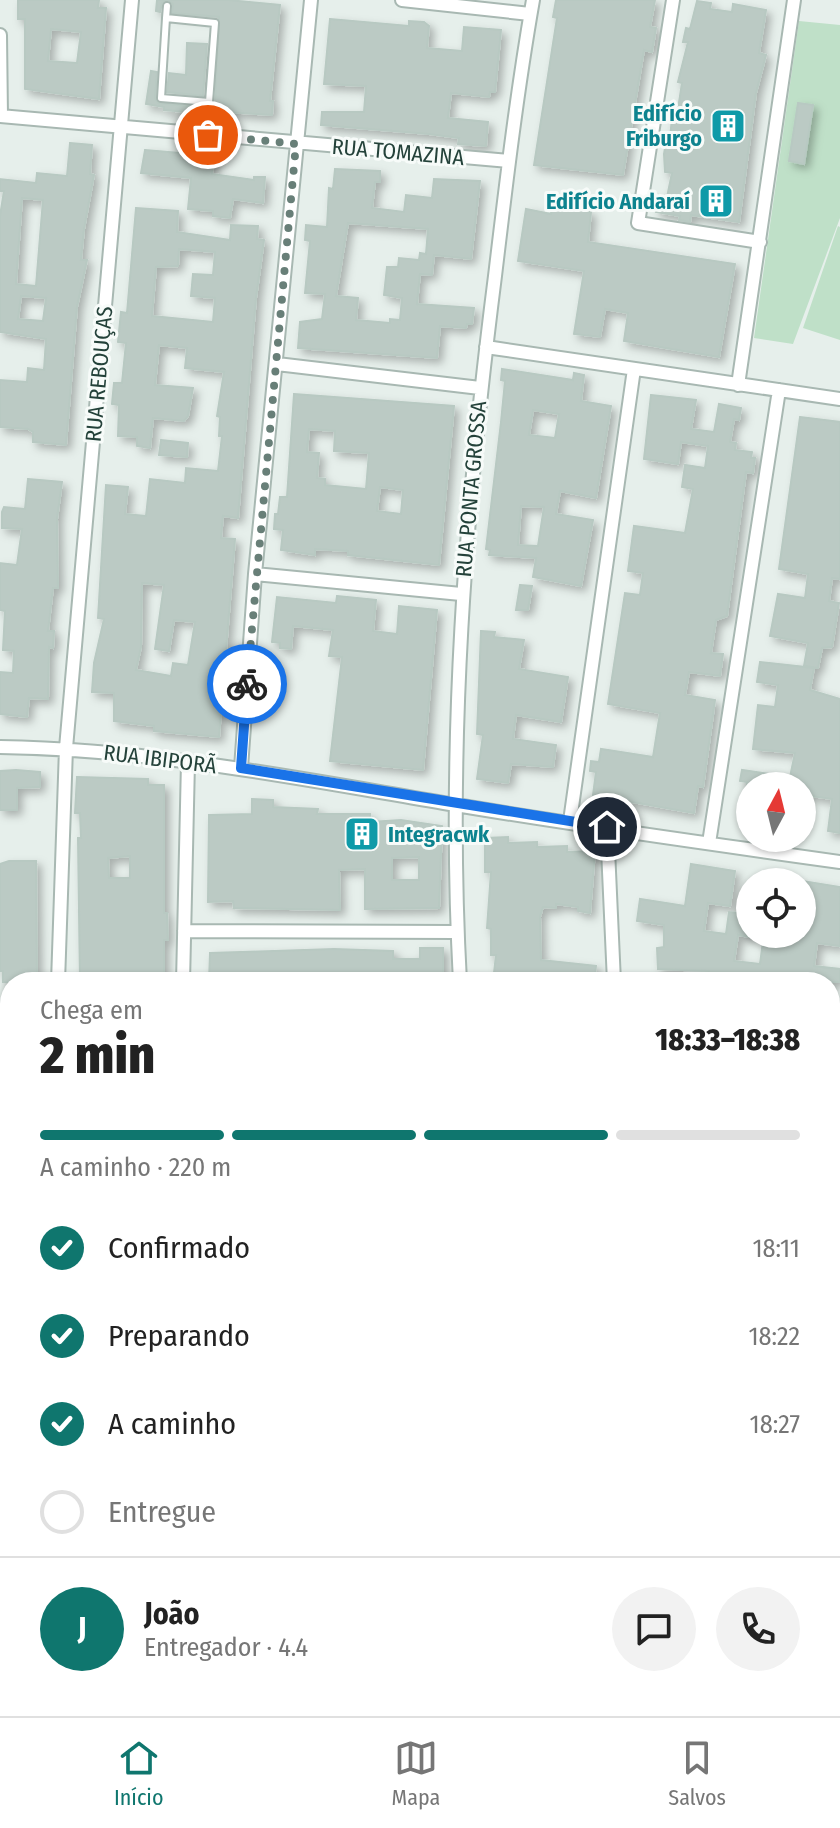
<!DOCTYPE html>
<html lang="pt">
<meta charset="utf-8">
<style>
body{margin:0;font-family:"Fira Sans Condensed",sans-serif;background:#f2f2f2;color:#222;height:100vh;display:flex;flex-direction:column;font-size:30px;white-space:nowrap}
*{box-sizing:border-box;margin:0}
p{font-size:26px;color:#767676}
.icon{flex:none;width:44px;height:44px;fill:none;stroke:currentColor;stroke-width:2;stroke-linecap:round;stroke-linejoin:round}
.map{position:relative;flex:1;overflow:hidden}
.drawer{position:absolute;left:0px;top:972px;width:840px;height:744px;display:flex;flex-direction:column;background:#fff;border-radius:32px 32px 0 0;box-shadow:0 2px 6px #0004}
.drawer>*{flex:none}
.needle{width:52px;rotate:7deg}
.fabs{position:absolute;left:736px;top:772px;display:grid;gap:16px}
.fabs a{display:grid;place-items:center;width:80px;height:80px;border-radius:50%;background:#fff;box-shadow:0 2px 6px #0004;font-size:40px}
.pin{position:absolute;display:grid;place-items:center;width:68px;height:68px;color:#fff;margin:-34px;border:4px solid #fff;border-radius:50%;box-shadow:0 2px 8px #0007}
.courier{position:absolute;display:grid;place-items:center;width:80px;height:80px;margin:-40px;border:6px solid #1a73e8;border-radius:50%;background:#fff;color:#222;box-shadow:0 2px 10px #0007}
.overview em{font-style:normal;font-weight:800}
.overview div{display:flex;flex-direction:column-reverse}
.overview{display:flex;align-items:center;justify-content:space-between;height:136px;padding:0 40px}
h1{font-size:52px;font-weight:800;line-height:60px}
.bar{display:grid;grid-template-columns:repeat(4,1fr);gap:12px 8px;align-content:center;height:96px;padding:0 40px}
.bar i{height:10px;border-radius:6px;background:#e0e0e0}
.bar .current{background:#0f766e}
.bar p{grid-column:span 4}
.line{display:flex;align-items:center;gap:20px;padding:0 40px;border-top:2px solid #e0e0e0}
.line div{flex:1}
.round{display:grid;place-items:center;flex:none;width:84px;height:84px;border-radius:42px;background:#f2f2f2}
ol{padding:0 40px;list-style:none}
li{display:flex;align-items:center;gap:24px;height:88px}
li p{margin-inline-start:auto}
li .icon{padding:8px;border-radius:50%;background:#0f766e;color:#fff;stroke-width:4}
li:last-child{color:#767676}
li i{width:44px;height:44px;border:4px solid #e0e0e0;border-radius:50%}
.tabs{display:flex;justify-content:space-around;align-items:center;height:112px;border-top:2px solid #e0e0e0;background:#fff;font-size:22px;color:#767676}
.tabs a{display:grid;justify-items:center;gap:4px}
.tabs .current{color:#0f766e}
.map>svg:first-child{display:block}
</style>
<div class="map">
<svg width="840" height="1716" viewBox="0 0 840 1716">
<defs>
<filter id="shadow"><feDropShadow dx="4.5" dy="4.5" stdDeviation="4" flood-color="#0004"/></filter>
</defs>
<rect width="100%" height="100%" fill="#e6efeb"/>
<path fill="#bfe0c8" d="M799 21 840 25V218L793 344 754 338Z
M838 226 840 227V340L803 328Z
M830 1369 840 1370V1491L830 1490Z"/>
<path fill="#bbcac4" stroke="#b8c9c2" stroke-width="2" fill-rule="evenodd" filter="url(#shadow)" d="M18 0H99L98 8H106L99 99 25 89V19H18ZM51 29 81 32 77 63 48 61Z
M157 0H228L280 5 270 101H273L272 115 210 111 209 114 164 110V107L146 104 151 71 157 72 155 98 158 103 208 108 215 102 219 17 172 13 173 4 168 0 162 3 160 12 156 11Z
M556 0H655L650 27 656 28 652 52 644 50 623 175 534 165 557 18 553 17Z
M697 1 711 3 710 9 732 12 733 4 766 10 759 53 766 55 756 93 739 222 691 215 690 222 679 220 680 216 656 212 659 195 667 197 672 173 665 172 664 154 665 148H669L673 108 678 109 682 83 678 82 688 42H683L686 28 690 29Z
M330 19 409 26V21L424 22 429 26 427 48 462 51 464 27 501 30 495 92H490L489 97 451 93 448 118 488 122 486 146 458 144 459 138 429 134 321 125 322 112H364L366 86 324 84Z
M187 43 207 44 203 96 167 92 169 73 186 75Z
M798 103 813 105 804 164 789 161Z
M70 143 92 145 90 174 94 175 84 229 81 260H87L77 307 66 445 33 442V432L28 429 0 427V380L27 382 28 368 44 370 46 339 0 332V216L4 191H0V179L36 183 37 173 67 176ZM22 198 43 200 36 286 16 284ZM21 296 46 298 43 321 18 319Z
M145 150 214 156 212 174 254 180V177H265L263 203 233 199 230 218 213 216V211L188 209 191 178 141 173Z
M335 169 380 171V182H375L372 208 404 212 406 195 432 198 434 179 480 181 471 259 434 255 432 275 420 274 417 304 474 308 472 324H467L466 328 440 326 437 358 298 348 300 322 322 319 325 294 305 293 310 241 305 240 306 225 327 227 329 188 333 189ZM348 223 428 229 426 254 420 253 419 260 399 258 398 267H387L384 295 402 298 400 320 390 319V323L356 320 358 298 336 296Z
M553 205 591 212 588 242 735 264 719 357 624 341 628 313 605 309 600 337 574 334 584 271 518 261 526 209 551 214Z
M136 208 178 211 177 232 230 240 231 225 258 226 257 239 264 240 256 298 238 518 223 516 221 538 235 539 219 737 154 731V726L114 721V693L92 692 94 663 104 619 98 618 106 485 128 487 125 514 146 516 150 479 185 483 186 468 218 471 222 436H219L220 417 217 416 224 372 185 368 187 348 159 345 155 385 193 388 188 416 184 421 153 418 150 448 137 446V437L118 436 119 405 112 404 114 383H122L126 343 118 342 121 312 127 313ZM179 249 215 252 213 275 193 274 191 296 215 298 213 322 152 316 156 267 178 266ZM142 583 164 585 155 649 169 651 174 620 195 622 188 665 173 663 171 676 136 670 141 647Z
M502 369 573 380 574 373 584 375 581 401 611 406 596 498 560 491 556 514 593 520 581 586 533 577 536 558 489 555 490 550 486 549 501 422 505 381 501 380ZM533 410 559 414 555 438 529 435ZM521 506 544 507 538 546 518 545Z
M294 394 454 406 439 565 348 555V551L315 549V555L281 550 283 530 274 529 275 514H278L280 497H287ZM309 429 335 431 334 451 369 453 366 489 325 485V479L317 478 319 453 307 452ZM380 487 403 490 401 514 377 511Z
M651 395 696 400 691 429 714 432 719 404 741 408 739 420 734 419 730 442 736 443 735 450 752 452 751 458H755L753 473 746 472 727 616 716 620 711 653 723 654 720 676 689 672 685 695 715 700 703 787 698 786 694 813 593 795 596 772 590 771 591 761 599 762 601 749 653 757 660 713 608 704 625 593 640 595 643 573 628 571 634 526 685 533 693 489 682 487 685 465 705 468 708 446 681 442 678 464 644 459Z
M800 417 840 422V579L832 578 829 601 839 603 832 647 822 648 818 668 804 666 808 643 770 636 778 594 805 598 808 574 779 569Z
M161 440 188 443 187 457 159 455Z
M28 479 62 482 57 519 58 588H53L48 631H54L53 648 49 647 48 699 29 698 27 717 0 714V672L13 673 14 651 3 650 5 611 0 610V563L17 565 22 529 2 528V512L4 507 25 509Z
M520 585 532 586 528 610H516Z
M337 596 376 600 373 631 397 634 399 606 437 610 423 770 330 761 342 657 329 656 333 630 293 626 291 649 280 648V643L272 642 277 597 336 603Z
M481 631 495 632 494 637 524 640 519 669 568 677 561 722 516 715 513 739 556 745 553 767 511 764 508 783 477 779 483 735 477 734Z
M760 662 814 668 810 690 840 699V833L828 831 832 799 805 795 802 786H747V782L740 781 742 770 790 777 795 753 753 749 758 705 775 707 778 685 757 682Z
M16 770 40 772V787L17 788V810H0V771Z
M77 777 148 779V785H164V913H167L168 940H164V982H80L78 838H81L80 813H75ZM130 856V878H109L108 858Z
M252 799 273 800V807L318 809 317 814H370V822L401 820 442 826 439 908 365 909V869L339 870 340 910 234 908 233 901 208 902 209 815 252 814ZM419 857V880H392V858Z
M508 837V843L537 842V847L567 846V852L595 851 590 913 578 911V907L556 904V908L543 907 540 917 541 960 596 966 594 982H493L496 955H491V929L487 928 491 872H485V838Z
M9 861H36L37 982H3V971H0V864Z
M691 864 735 871 730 906 708 903 704 931 726 934 729 912 750 914V937L738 935 734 961 760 964 764 934H802V881L840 887V946L817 943 814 966 840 969V982H760L708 976 709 971 658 969 657 948 664 947V925L637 921 640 899 685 906Z
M420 948H443V982H317V979L209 982 210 953 334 949 393 951V959H420Z"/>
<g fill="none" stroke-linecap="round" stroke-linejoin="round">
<defs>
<path id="lane" d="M166 18 215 23 209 102 161 98 166 18 167 6
M0 1546H10
M0 1595 10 1594
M561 1716 562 1706"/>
<path id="street" d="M402 0 530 14
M673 0 638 223 760 242
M0 35 1 116
M0 116 509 161
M486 347 840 399
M277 364 480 388
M738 385 794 0
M255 574 461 594
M0 747C152 749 301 779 450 804 580 826 710 844 840 862
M241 768 255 574 311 0
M570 821 634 369
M607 827 614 982
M709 843 779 390
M184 931 457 932
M58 982 66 748 132 0
M183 982 188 762
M460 982C447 745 465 511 495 276 506 184 517 91 533 0
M0 1421 10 1420
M830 1520 840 1521
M830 1670 840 1671
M413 1716 414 1706
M680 1716 682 1706
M838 1716 840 1707"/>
<path id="secondary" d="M0 1105 10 1104
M830 1162 840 1163"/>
</defs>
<use href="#lane" stroke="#a8b8b2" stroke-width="10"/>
<use href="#street" stroke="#a8b8b2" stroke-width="16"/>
<use href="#secondary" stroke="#a4bbb3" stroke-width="20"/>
<use href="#lane" stroke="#fff" stroke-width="6"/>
<use href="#street" stroke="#fff" stroke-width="12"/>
<use href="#secondary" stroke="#fff" stroke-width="16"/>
</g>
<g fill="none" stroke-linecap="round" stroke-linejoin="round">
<path stroke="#687f78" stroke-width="8" stroke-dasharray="0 14.4" d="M208 135 296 144 247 684"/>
<path stroke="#1a73e8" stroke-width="10" d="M247 684 241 768 607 827"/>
</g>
<defs>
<symbol id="building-square" viewBox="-11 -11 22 22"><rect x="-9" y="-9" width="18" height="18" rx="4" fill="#0f9aa8" stroke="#f7fbf9"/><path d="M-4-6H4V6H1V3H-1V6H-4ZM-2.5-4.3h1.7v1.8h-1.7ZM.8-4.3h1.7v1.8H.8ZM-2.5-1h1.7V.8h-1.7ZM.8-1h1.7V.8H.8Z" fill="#fff"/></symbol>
</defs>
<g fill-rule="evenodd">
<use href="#building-square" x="708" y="106" width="40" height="40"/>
<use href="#building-square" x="696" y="181" width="40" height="40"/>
<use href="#building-square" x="342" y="814" width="40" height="40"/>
</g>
<g text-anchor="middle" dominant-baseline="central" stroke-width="6" stroke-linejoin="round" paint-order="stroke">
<g font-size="22" font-weight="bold" fill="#0d838f" stroke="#f7fbf9" text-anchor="end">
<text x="702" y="113">Edifício<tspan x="702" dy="25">Friburgo</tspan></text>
<text x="690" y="201">Edifício Andaraí</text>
<text x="388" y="834" text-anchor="start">Integracwk</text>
</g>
<g font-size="22" fill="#24423a" stroke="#f7fbf9">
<text transform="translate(398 152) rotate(5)">RUA TOMAZINA</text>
<text transform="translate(99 374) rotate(-85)">RUA REBOUÇAS</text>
<text transform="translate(471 489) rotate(-85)">RUA PONTA GROSSA</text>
<text transform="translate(160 759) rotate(7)">RUA IBIPORÃ</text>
</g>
</g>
</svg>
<div class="fabs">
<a><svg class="needle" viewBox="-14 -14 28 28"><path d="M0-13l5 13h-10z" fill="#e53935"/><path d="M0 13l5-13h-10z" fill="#767676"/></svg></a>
<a><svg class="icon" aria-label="locate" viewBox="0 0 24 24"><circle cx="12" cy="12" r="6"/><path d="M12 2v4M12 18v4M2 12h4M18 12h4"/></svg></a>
</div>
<div class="pin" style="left:208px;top:135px;background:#ea580c"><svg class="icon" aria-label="bag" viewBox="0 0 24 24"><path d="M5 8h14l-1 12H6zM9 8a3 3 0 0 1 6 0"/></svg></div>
<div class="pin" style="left:607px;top:827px;background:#1f2937"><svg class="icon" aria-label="home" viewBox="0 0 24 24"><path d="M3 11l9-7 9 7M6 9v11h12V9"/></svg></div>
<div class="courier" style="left:247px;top:684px"><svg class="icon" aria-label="bike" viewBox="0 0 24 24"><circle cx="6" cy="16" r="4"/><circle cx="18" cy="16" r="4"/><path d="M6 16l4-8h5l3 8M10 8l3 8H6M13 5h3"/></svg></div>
<section class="drawer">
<div class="overview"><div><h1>2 min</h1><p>Chega em</p></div><em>18:33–18:38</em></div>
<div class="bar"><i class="current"></i><i class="current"></i><i class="current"></i><i></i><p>A caminho · 220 m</p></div>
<ol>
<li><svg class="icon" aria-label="check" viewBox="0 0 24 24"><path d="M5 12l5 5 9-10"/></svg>Confirmado<p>18:11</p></li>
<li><svg class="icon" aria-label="check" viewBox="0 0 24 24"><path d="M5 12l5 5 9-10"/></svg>Preparando<p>18:22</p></li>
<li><svg class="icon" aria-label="check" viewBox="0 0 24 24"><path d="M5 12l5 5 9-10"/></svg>A caminho<p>18:27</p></li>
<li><i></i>Entregue</li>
</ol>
<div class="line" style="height:144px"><b class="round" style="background:#0f766e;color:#fff">J</b><div><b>João</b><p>Entregador · 4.4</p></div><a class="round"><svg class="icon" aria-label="chat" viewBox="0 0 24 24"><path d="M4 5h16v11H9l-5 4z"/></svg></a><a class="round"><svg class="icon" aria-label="phone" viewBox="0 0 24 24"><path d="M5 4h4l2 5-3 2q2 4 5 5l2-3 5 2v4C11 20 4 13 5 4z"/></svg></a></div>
</section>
</div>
<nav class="tabs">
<a class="current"><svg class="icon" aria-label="home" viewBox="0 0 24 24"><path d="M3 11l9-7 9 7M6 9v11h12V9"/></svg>Início</a>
<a><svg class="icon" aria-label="map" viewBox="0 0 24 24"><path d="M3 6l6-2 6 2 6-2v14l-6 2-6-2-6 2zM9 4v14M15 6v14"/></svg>Mapa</a>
<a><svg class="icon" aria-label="saved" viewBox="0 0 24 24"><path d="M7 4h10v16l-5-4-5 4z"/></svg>Salvos</a>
</nav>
